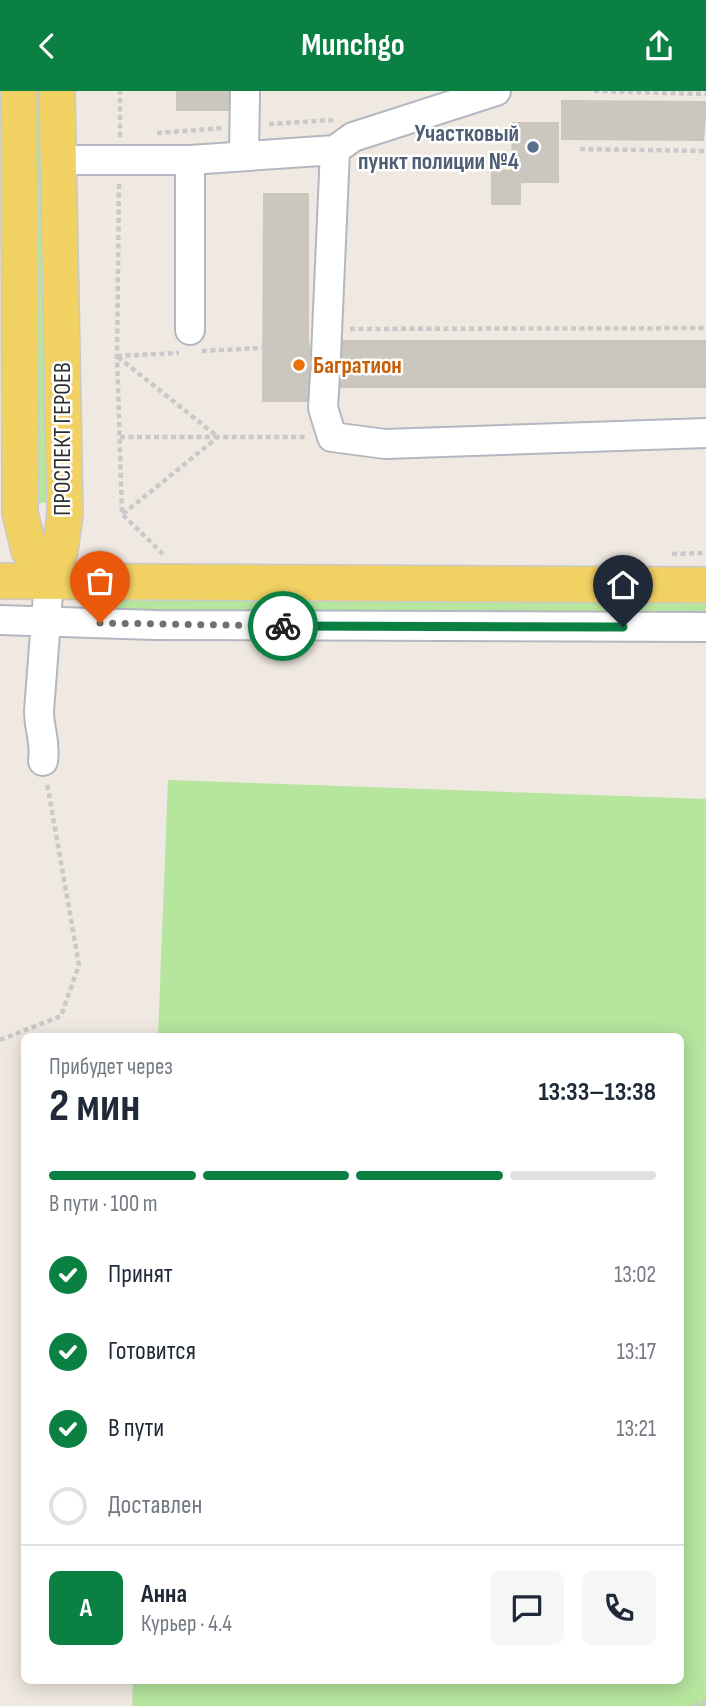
<!DOCTYPE html>
<html lang="ru">
<meta charset="utf-8">
<style>
body{margin:0;font-family:"Sofia Sans Condensed",sans-serif;background:#f6f6f7;color:#1f2937;height:100vh;display:flex;flex-direction:column;font-size:26px;white-space:nowrap}
*{box-sizing:border-box;margin:0}
p{font-size:23px;color:#747a83}
.icon{flex:none;width:38px;height:38px;fill:none;stroke:currentColor;stroke-width:2;stroke-linecap:round;stroke-linejoin:round}
.map{position:relative;flex:1;overflow:hidden}
.side{position:absolute;left:21px;top:942px;width:663px;height:651px;display:flex;flex-direction:column;background:#fff;border-radius:10px;box-shadow:0 4px 18px #0003}
.side>*{flex:none}
.pin{position:absolute;display:grid;place-items:center;width:60px;height:60px;color:#fff;margin:-72px -30px;border-radius:50% 50% 50% 0;rotate:-45deg;box-shadow:0 0 7px #0007}
.pin .icon{rotate:45deg}
.courier{position:absolute;display:grid;place-items:center;width:70px;height:70px;margin:-35px;border:5px solid #0b8043;border-radius:50%;background:#fff;color:#222;box-shadow:0 2px 9px #0007}
.headline em{font-style:normal;font-weight:700}
.headline div{display:flex;flex-direction:column-reverse}
.headline{display:flex;align-items:center;justify-content:space-between;height:119px;padding:0 28px}
h1{font-size:46px;font-weight:700;line-height:52px}
.bar{display:grid;grid-template-columns:repeat(4,1fr);gap:10px 7px;align-content:center;height:84px;padding:0 28px}
.bar i{height:9px;border-radius:5px;background:#e0e1e3}
.bar .selected{background:#0b8043}
.bar p{grid-column:span 4}
.line{display:flex;align-items:center;gap:18px;padding:0 28px;border-top:2px solid #e0e1e3}
.line div{flex:1}
.round{display:grid;place-items:center;flex:none;width:74px;height:74px;border-radius:10px;background:#f6f6f7}
ol{padding:0 28px;list-style:none}
li{display:flex;align-items:center;gap:21px;height:77px}
li p{margin-inline-start:auto}
li .icon{padding:7px;border-radius:50%;background:#0b8043;color:#fff;stroke-width:4}
li:last-child{color:#747a83}
li i{width:38px;height:38px;border:4px solid #e0e1e3;border-radius:50%}
header{display:flex;justify-content:space-between;align-items:center;height:91px;padding:0 28px;background:#0b8043;color:#fff;font-size:32px;font-weight:700}
.map>svg:first-child{display:block}
</style>
<header><svg class="icon" aria-label="back" viewBox="0 0 24 24"><path d="M15 5l-7 7 7 7"/></svg>Munchgo<svg class="icon" aria-label="share" viewBox="0 0 24 24"><path d="M12 15V3M7 8l5-5 5 5M5 13v7h14v-7"/></svg></header>
<div class="map">
<svg width="706" height="1615" viewBox="0 0 706 1615">
<rect width="100%" height="100%" fill="#efe9e1"/>
<path fill="#b6e59e" d="M34 0H47L49 411 35 413Z
M103 504 706 508V525H133L103 512Z
M168 689 706 708V1615H132L133 1589H681V945H158Z"/>
<path fill="#cbc7bf" stroke="#cbc5ba" stroke-width="2" d="M177 0H228V19H177Z
M562 10 706 11 703 49 562 48Z
M513 32H558V91H520V113H492V79L512 80Z
M264 103H308V251L312 273 307 310H263Z
M343 250H706V296H341L339 275Z"/>
<g fill="none" stroke-linecap="round" stroke-linejoin="round">
<defs>
<path id="minor" d="M244 63 245 0
M59 69H190L335 59 353 46 496 0
M190 69V239
M326 265 335 59
M325 283 323 317 332 346 385 353 706 342
M0 529 154 534 706 536
M43 670C46 649 39 640 39 620L49 490"/>
<path id="major" d="M19 0 20 422 29 459 49 490
M0 490 706 494
M49 490 60 460 65 423 57 0"/>
</defs>
<use href="#minor" stroke="#b4b7c1" stroke-width="32"/>
<use href="#major" stroke="#c9c9c9" stroke-width="38"/>
<path stroke="#c9c9c9" stroke-width="4.5" stroke-dasharray="5 3.5" stroke-linecap="butt" d="M594 0 706 3
M269 33 333 29
M157 42 222 37
M120 46V0
M580 58 706 60
M119 93 117 265 122 423 163 463
M350 238 706 237
M202 260 280 256
M117 265 179 262
M118 266 218 346
M120 346H218
M123 423 218 346H308
M672 463 706 462
M0 949 61 925 79 874 47 692
M694 1615 706 1611"/>
<use href="#minor" stroke="#fff" stroke-width="28"/>
<use href="#major" stroke="#f2d163" stroke-width="35"/>
</g>
<g fill="none" stroke-linecap="round" stroke-linejoin="round">
<path stroke="#726f6d" stroke-width="7" stroke-dasharray="0 12.6" d="M100 532 283 535"/>
<path stroke="#0b8043" stroke-width="9" d="M283 535 623 536"/>
</g>
<circle fill="#5c6f8a" stroke="#fff" stroke-width="2.5" cx="533" cy="56" r="7"/>
<circle fill="#e8710a" stroke="#fff" stroke-width="2.5" cx="299" cy="274" r="7"/>
<g text-anchor="middle" dominant-baseline="central" stroke-width="5" stroke-linejoin="round" paint-order="stroke">
<g font-size="24" font-weight="bold" fill="#4e5e75" stroke="#fff" text-anchor="end">
<text x="519" y="42">Участковый<tspan x="519" dy="28">пункт полиции №4</tspan></text>
</g>
<g font-size="24" font-weight="bold" fill="#c56008" stroke="#fff" text-anchor="start">
<text x="313" y="274">Багратион</text>
</g>
<g font-size="24" fill="#2e2e2e" stroke="#fff">
<text transform="translate(62 348) rotate(-90)">ПРОСПЕКТ ГЕРОЕВ</text>
</g>
</g>
</svg>
<div class="pin" style="left:100px;top:532px;background:#ea580c"><svg class="icon" aria-label="bag" viewBox="0 0 24 24"><path d="M5 8h14l-1 12H6zM9 8a3 3 0 0 1 6 0"/></svg></div>
<div class="pin" style="left:623px;top:536px;background:#1f2937"><svg class="icon" aria-label="home" viewBox="0 0 24 24"><path d="M3 11l9-7 9 7M6 9v11h12V9"/></svg></div>
<div class="courier" style="left:283px;top:535px"><svg class="icon" aria-label="bike" viewBox="0 0 24 24"><circle cx="6" cy="16" r="4"/><circle cx="18" cy="16" r="4"/><path d="M6 16l4-8h5l3 8M10 8l3 8H6M13 5h3"/></svg></div>
<section class="side">
<div class="headline"><div><h1>2 мин</h1><p>Прибудет через</p></div><em>13:33–13:38</em></div>
<div class="bar"><i class="selected"></i><i class="selected"></i><i class="selected"></i><i></i><p>В пути · 100 m</p></div>
<ol>
<li><svg class="icon" aria-label="check" viewBox="0 0 24 24"><path d="M5 12l5 5 9-10"/></svg>Принят<p>13:02</p></li>
<li><svg class="icon" aria-label="check" viewBox="0 0 24 24"><path d="M5 12l5 5 9-10"/></svg>Готовится<p>13:17</p></li>
<li><svg class="icon" aria-label="check" viewBox="0 0 24 24"><path d="M5 12l5 5 9-10"/></svg>В пути<p>13:21</p></li>
<li><i></i>Доставлен</li>
</ol>
<div class="line" style="height:126px"><b class="round" style="background:#0b8043;color:#fff">А</b><div><b>Анна</b><p>Курьер · 4.4</p></div><a class="round"><svg class="icon" aria-label="chat" viewBox="0 0 24 24"><path d="M4 5h16v11H9l-5 4z"/></svg></a><a class="round"><svg class="icon" aria-label="phone" viewBox="0 0 24 24"><path d="M5 4h4l2 5-3 2q2 4 5 5l2-3 5 2v4C11 20 4 13 5 4z"/></svg></a></div>
</section>
</div>
